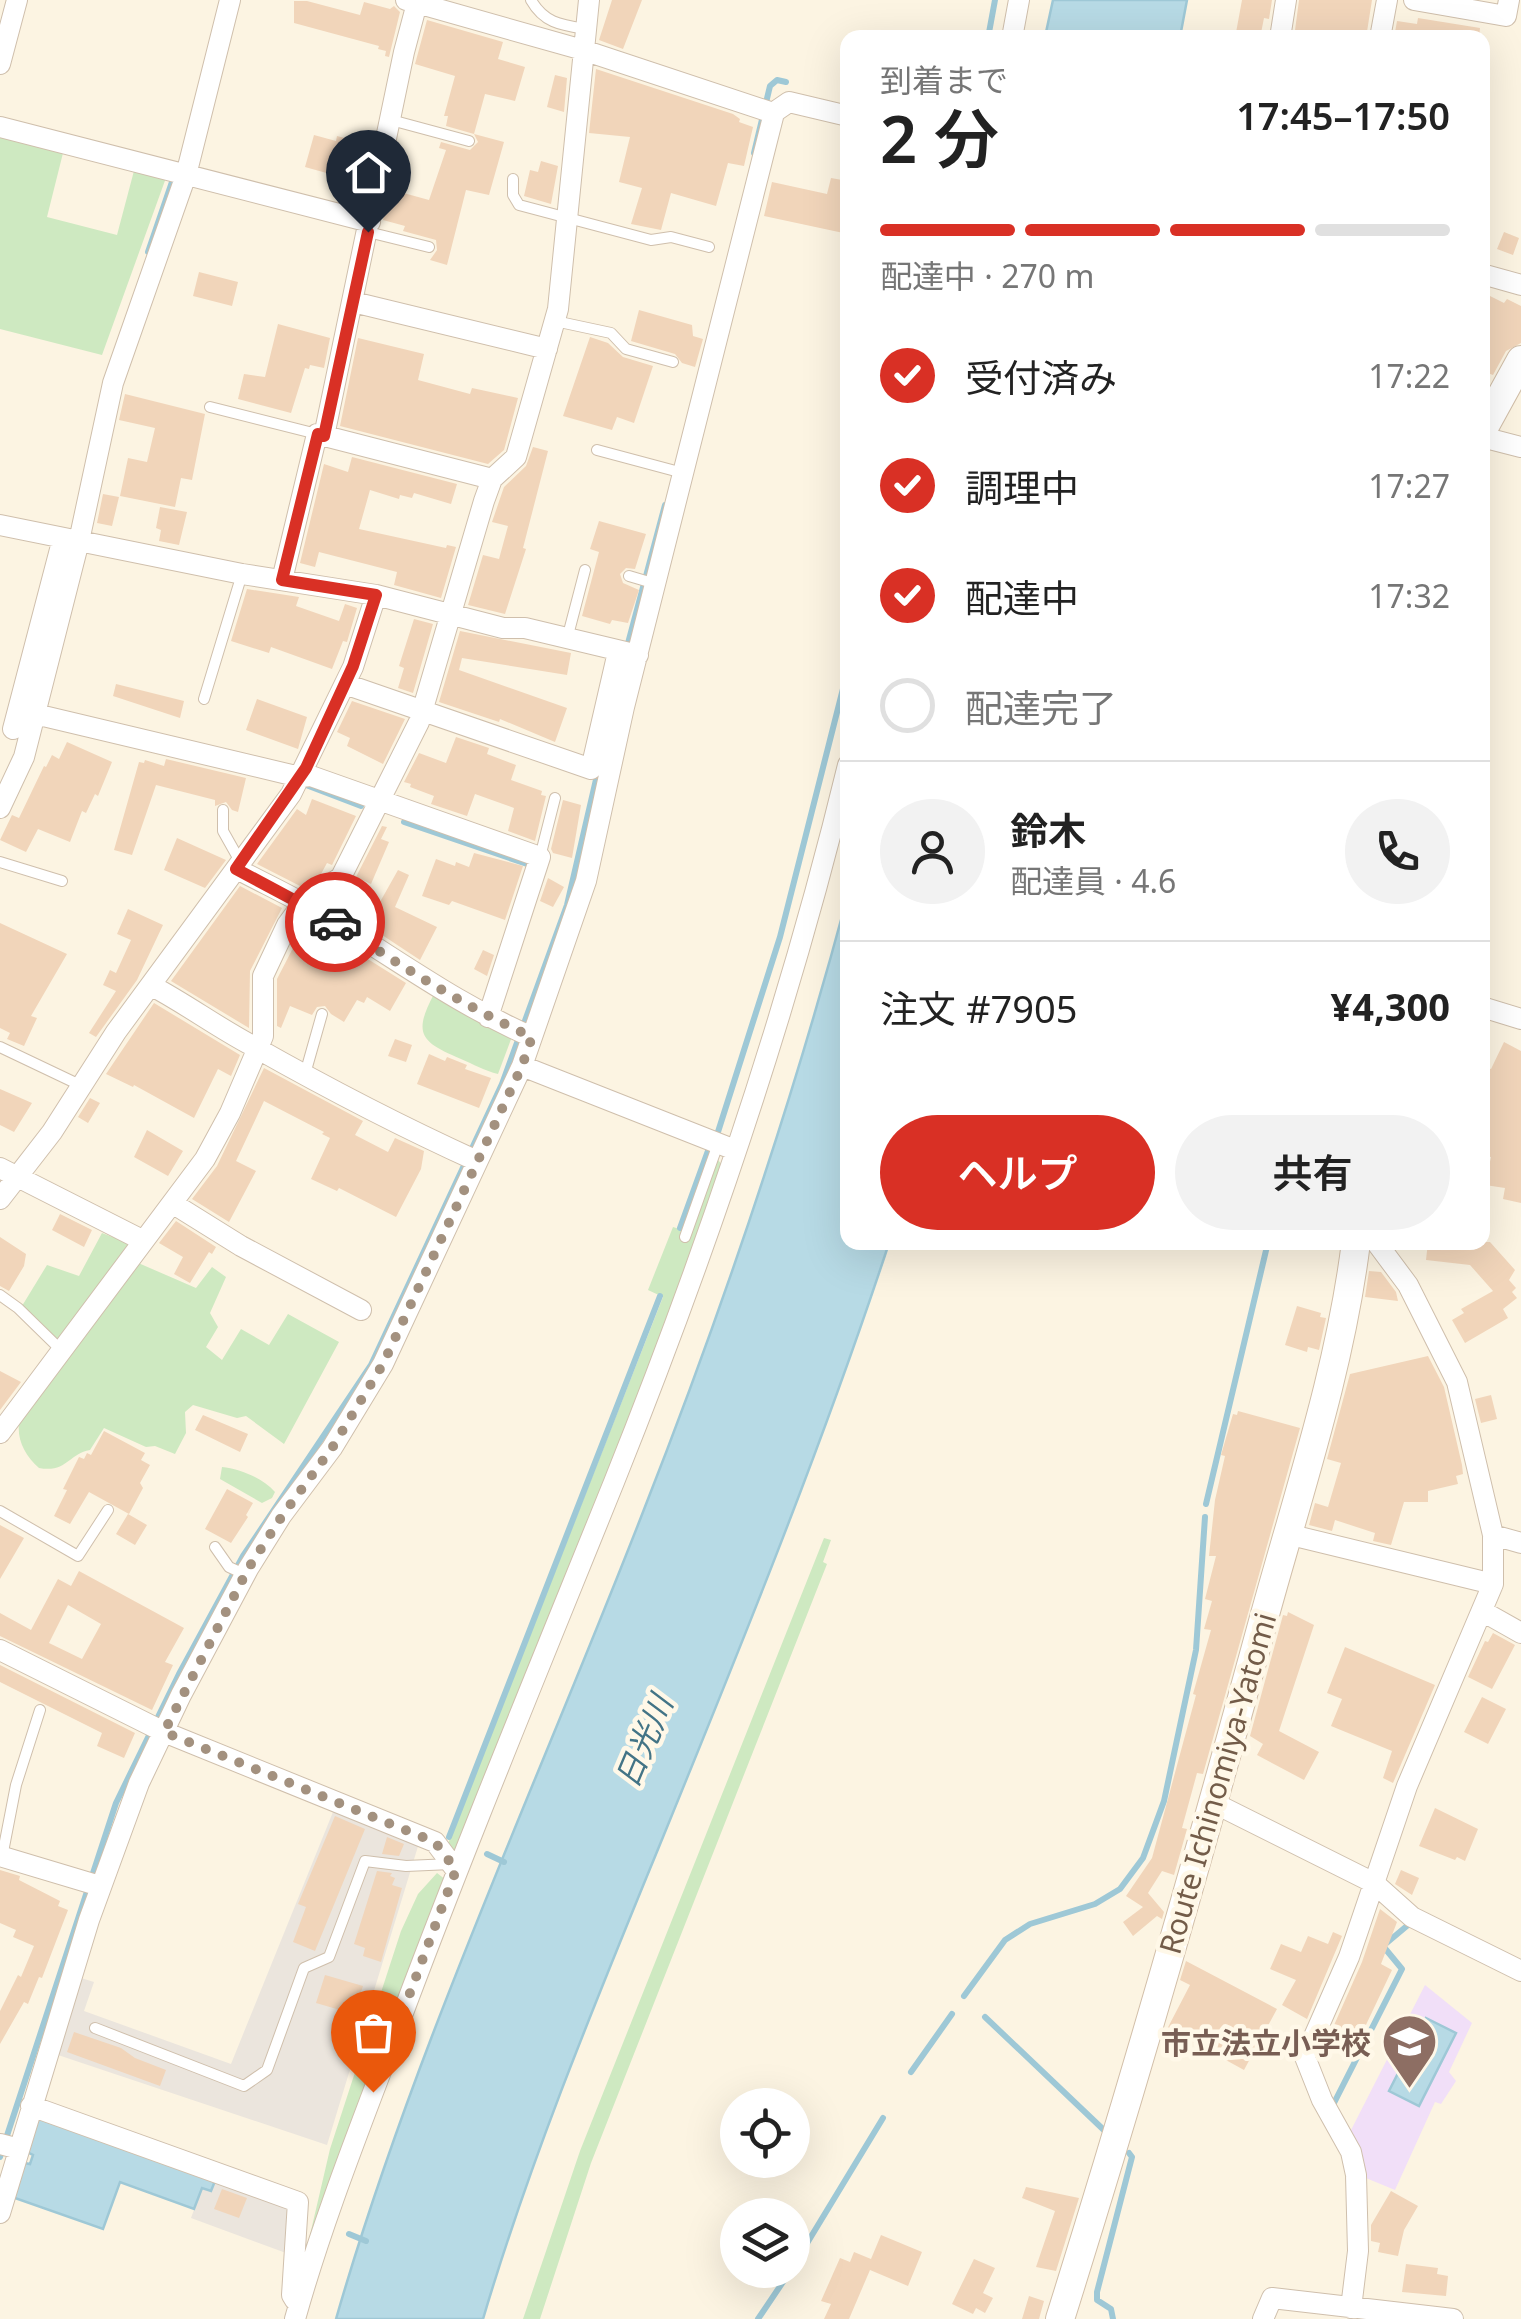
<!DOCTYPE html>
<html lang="ja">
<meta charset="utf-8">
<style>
body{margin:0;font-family:"Noto Sans","Noto Sans JP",sans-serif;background:#f2f2f2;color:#222;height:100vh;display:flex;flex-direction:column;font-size:38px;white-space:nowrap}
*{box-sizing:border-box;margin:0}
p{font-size:32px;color:#767676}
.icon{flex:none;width:55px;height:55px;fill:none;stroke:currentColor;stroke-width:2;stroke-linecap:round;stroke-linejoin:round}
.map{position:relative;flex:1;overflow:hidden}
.drawer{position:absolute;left:840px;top:30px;width:650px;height:1220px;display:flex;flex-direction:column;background:#fff;border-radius:20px;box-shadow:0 10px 40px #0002}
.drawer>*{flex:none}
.buttons{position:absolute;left:720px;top:2088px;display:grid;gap:20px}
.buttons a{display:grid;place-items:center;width:90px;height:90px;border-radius:50%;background:#fff;box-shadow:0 10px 40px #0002;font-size:50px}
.pin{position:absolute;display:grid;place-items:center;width:85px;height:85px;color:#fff;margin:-102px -42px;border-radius:50% 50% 50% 0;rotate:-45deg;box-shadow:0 0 10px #0007}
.pin .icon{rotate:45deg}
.courier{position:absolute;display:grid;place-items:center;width:100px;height:100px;margin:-50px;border:8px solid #d93025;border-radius:50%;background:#fff;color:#222;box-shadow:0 2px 12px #0007}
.summary em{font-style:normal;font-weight:600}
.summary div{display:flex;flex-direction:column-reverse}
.summary{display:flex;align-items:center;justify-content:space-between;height:170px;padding:0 40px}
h1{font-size:65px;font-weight:600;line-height:75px}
.bar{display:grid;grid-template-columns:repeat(4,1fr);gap:15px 10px;align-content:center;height:120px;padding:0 40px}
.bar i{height:12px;border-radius:8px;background:#e0e0e0}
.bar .current{background:#d93025}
.bar p{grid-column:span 4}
.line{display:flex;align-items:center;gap:25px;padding:0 40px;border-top:2px solid #e0e0e0}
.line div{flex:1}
.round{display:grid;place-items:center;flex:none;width:105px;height:105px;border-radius:52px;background:#f2f2f2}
ol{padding:0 40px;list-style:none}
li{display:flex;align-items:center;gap:30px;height:110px}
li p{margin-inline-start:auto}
li .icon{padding:10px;border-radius:50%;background:#d93025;color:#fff;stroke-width:4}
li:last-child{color:#767676}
li i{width:55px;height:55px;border:5px solid #e0e0e0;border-radius:50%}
.cta{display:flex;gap:20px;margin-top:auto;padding:20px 40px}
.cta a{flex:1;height:115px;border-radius:60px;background:#d93025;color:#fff;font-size:40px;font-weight:600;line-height:115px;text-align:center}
.cta a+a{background:#f2f2f2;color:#222}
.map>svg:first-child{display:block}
</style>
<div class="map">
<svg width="1521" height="2319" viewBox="0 0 1521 2319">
<rect width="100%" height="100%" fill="#fcf4e2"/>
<path fill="#ebe5dd" d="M335 1807 419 1843 327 2145 55 2054 81 1978 94 1982 84 2011 231 2064Z
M215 2178 287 2204 286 2253 191 2218 202 2188Z"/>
<path fill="#f1dff8" d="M1425 1985 1472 2023 1449 2072 1456 2081 1441 2104 1435 2102 1395 2190 1361 2176 1349 2134Z"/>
<path fill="#cee9c1" d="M0 132 64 149 47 217 117 235 135 167 167 175 102 355 0 329Z
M434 994 513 1034 498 1074C485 1071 473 1064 461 1059 422 1042 412 1035 434 994Z
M718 1160 723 1166 612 1467 457 1852 450 1851 447 1846 663 1297 648 1290 673 1227 692 1233Z
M102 1233 128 1243 127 1254 61 1342 22 1306 47 1265 79 1276Z
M136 1262 196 1288 212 1267 226 1277 210 1313 218 1327 206 1347 222 1360 241 1329 269 1345 288 1314 339 1342 284 1444 246 1416 237 1418 193 1405 185 1412 186 1433 175 1454 155 1446 146 1447 104 1428 90 1450C68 1454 67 1473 39 1468 25 1455 17 1441 19 1422Z
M222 1467C240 1469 263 1478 275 1492L272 1498 262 1503 220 1479Z
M824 1538 831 1540 823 1562 827 1564 591 2163 540 2319H523L580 2151Z
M437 1873 446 1880 303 2265 330 2149 401 1931 418 1894Z"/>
<path fill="#b7dae5" stroke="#9ec8d6" stroke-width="2.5" d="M1053 0H1187L1180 37H1045Z
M847 898 848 1242 889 1243C823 1444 743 1641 663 1837 598 1996 532 2154 483 2319H336C414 2048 539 1780 643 1512 722 1311 791 1107 847 898Z
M1426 2018 1456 2033 1419 2106 1389 2091Z
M38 2118 215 2181 211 2191 202 2188 194 2209 120 2182 103 2229 12 2197 24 2163 30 2164 33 2155 27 2152Z"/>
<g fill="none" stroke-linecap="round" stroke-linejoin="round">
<path stroke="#9ec8d6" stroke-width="6" d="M988 38 995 0
M754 153 770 86 777 80 786 82
M148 252 173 179
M627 647 665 505
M306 785 361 806
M404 822 527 864
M717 1135 780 937 848 669
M680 1228 709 1148
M1206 1504 1268 1242
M449 1837 660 1296
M487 1854 504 1862
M964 1996 1005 1940 1030 1924 1095 1904 1120 1889 1143 1858 1164 1801 1196 1650 1205 1517
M985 2017 1107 2133
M911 2072 952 2014
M1334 2103 1402 1969 1383 1946 1408 1925
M0 2157 116 1803 179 1674 243 1556 371 1365 502 1084 567 905 598 771
M349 2234 366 2241
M792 2268 883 2118
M758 2319 791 2270
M1113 2319 1111 2309 1097 2300V2292L1132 2157 1129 2153"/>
</g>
<path fill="#f1d5ba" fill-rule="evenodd" d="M612 0H642L623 49 599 40Z
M1242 0H1272L1269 19 1264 18 1260 38H1235Z
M1299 0H1372L1366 38H1294Z
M294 1H307L360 15 364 2 390 9 394 6 400 12 389 57 385 56 386 51 378 49 379 46 294 23Z
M1418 18 1480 28 1479 38H1394L1397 21 1417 24Z
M427 20 503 42 498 59 525 67 515 101 485 94 474 134 446 126 448 116H444L455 76 415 64Z
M596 69 733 114 740 119 739 122 753 127 744 166 728 163 716 206 671 193 661 230 631 224 642 188 619 182 630 137 589 133Z
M555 75 567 78 564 112 547 107Z
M474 134 504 142 489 195 466 190 447 265 430 260 437 250 436 240 403 231 405 226 383 220 389 189 429 200 446 150 439 148 441 142 470 150 478 142Z
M314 135 336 141 337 136 371 145 364 176 349 174 348 179 305 167Z
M541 161 558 166 551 204 524 196 530 170 538 172Z
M831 178 848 181V234L764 216 772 182 827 194Z
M1504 232 1519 238 1513 255 1497 249Z
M199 272 238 282 232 306 193 296Z
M1482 292 1504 303 1507 299 1521 306V343L1506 351 1493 375 1482 371Z
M639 310 692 325 693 336 703 339 695 367 682 363 675 354 631 341Z
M278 324 330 338 324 368 310 365 309 369 305 368 291 413 238 399 244 374 265 377Z
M590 337 608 343 623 357 653 366 634 423 617 417 612 430 563 416Z
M358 338 424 354 418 380 470 394 472 388 518 398 504 450 488 464 340 426Z
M125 394 205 414 192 480 181 478 175 507 120 496 128 458 147 462 155 428 119 420Z
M533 447 548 451 523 548 526 549 505 614 468 605 483 555 499 559 508 526 492 522 504 487 526 466Z
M352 457 457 484 451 504 414 493 412 498 400 495 399 499 370 490 359 529 446 548 447 545 456 547 441 598 394 585 397 572 319 552 315 567 300 563 324 464 348 472Z
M103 494 119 497 112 526 97 523Z
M160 507 187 512 179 545 159 541 161 530 156 528Z
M599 521 646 534 635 569 626 568 620 574 623 583 639 590 628 623 612 620 610 624 582 616 599 552 590 549Z
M247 589 299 597 296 606 339 621 345 604 357 608 347 642 343 641 332 669 271 647 269 653 231 641Z
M414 619 433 624 413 693 398 688 404 668 399 666Z
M460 631 571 653 567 675 462 658 459 670 567 708 555 742 500 719 499 722 439 702Z
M116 684 184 701 180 718 113 696Z
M257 699 307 717 298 749 246 730Z
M352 701 405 719 383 764 347 746 350 738 337 732Z
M456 737 489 748 487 754 516 765 511 780 542 791 541 795 546 796 535 841 508 831 514 808 475 794 467 816 431 804 434 796 410 787 411 784 404 782 419 753 446 763Z
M67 742 112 762 98 796 95 794 86 813 82 811 70 842 38 829 26 852 0 840 12 815 19 818 44 766 46 767 52 755 59 759Z
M166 759 246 778 238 812 232 810 226 802 215 806V800L156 785 132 855 114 850 139 762 144 763 145 760 164 766Z
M312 799 356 816 332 865 327 863 321 874 302 887 257 864 297 809 306 815Z
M563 800 581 805 572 858 553 853 551 849Z
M382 826 387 827 381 839 389 842 371 884 356 877Z
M177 838 226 860 205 888 164 870Z
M474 853 523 866 505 920 452 901 449 905 422 896 436 859 455 866 456 862 469 867Z
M398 870 409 875 395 907 437 927 420 960 367 925Z
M548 878 564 887 553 907 540 901Z
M240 886 282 908 250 971 249 1028 171 981Z
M128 909 163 925 137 980 96 1037 89 1033 116 991 103 985 110 970 116 973 131 940 117 934Z
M307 921 406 983 390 1011 367 997 364 1003 357 1000 344 1022 331 1014 325 1006 317 1007 312 1015 290 1006 281 1028 277 1026V979Z
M0 923 67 954 31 1016 37 1018 24 1046 7 1039 10 1033 0 1028Z
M483 950 494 955 487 976 474 969Z
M154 1003 240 1055 231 1076 218 1069 194 1118 134 1085 133 1087 106 1074Z
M395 1039 412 1045 406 1062 388 1056Z
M1504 1042 1521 1051V1203L1503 1199 1505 1188 1485 1185 1491 1157 1482 1156V1066L1491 1069Z
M429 1054 445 1061 447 1057 467 1065 465 1069 491 1078 479 1108 417 1084Z
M264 1068 363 1121 355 1135 388 1152 395 1138 424 1151 421 1169 396 1217 339 1188 337 1191 311 1179 330 1138 322 1134 324 1132 264 1101 236 1161 256 1171 229 1222 192 1199 217 1166Z
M0 1089 32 1103 14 1132 0 1125Z
M90 1098 100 1103 88 1123 78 1117Z
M147 1130 183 1151 168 1176 134 1157Z
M60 1214 92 1230 84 1247 52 1230Z
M176 1221 216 1247 212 1254 209 1252 190 1283 174 1274 183 1257 159 1243Z
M0 1237 26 1254 24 1266 9 1291 0 1286Z
M1428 1242H1490L1515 1270 1509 1280 1516 1288 1512 1292 1517 1298 1503 1309 1508 1318 1465 1343 1452 1320 1464 1313 1461 1309 1493 1291 1470 1265 1426 1260Z
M1369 1271 1381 1272 1396 1292 1398 1301 1365 1297Z
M1297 1306 1321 1313 1320 1317 1326 1318 1319 1350 1308 1347 1307 1352 1285 1345Z
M1428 1356 1444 1387 1462 1465 1463 1474 1456 1476 1458 1484 1428 1491V1502H1404L1391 1545 1373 1541 1375 1533 1335 1520 1332 1531 1309 1525 1315 1503 1328 1507 1341 1463 1327 1459 1350 1374Z
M0 1371 21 1382 0 1410Z
M1491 1395 1497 1419 1481 1423 1475 1399Z
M1238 1411 1300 1428 1203 1774 1197 1773 1182 1828 1187 1829 1174 1875 1162 1871 1148 1893 1164 1912 1162 1919 1157 1916 1133 1936 1123 1922 1143 1907 1126 1896 1152 1858 1196 1695 1193 1694 1211 1630 1204 1629 1212 1601 1205 1599 1216 1556H1209L1215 1500 1225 1456 1221 1455 1233 1414 1237 1415Z
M203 1415 248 1434 240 1452 195 1430Z
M104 1431 145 1453 141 1460 150 1465 140 1483 143 1488 129 1514 89 1492 70 1524 54 1516 67 1490 63 1489 79 1457 84 1459 87 1453 91 1455Z
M227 1489 253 1503 246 1515 248 1517 231 1543 205 1529Z
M128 1514 147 1525 135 1545 116 1534Z
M0 1525 24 1538 0 1579Z
M79 1571 184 1628 165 1662 173 1665 152 1710 0 1636V1613L31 1630 58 1579 71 1586ZM68 1605 101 1624 82 1659 49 1643Z
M1288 1612 1314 1625 1279 1731 1319 1752 1304 1780 1257 1755 1263 1744 1250 1736 1283 1615 1287 1616Z
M1493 1633 1515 1645 1492 1689 1468 1677 1485 1641 1488 1642Z
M1345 1647 1435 1685 1393 1783 1383 1778 1392 1751 1331 1726 1342 1699 1327 1693Z
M0 1665 135 1733 124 1758 97 1746 102 1733 0 1682Z
M1482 1697 1506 1709 1488 1744 1464 1732Z
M1435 1808 1478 1829 1465 1861 1457 1857 1455 1860 1419 1846Z
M335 1816 365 1829 315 1951 293 1942 306 1907 298 1904Z
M387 1837 404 1844 399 1856 382 1854Z
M0 1870 20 1876 19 1880 60 1901 58 1906 68 1910 42 1978 39 1977 28 2004 24 2002 0 2044V2011L18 1975 21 1977 34 1946 13 1937 16 1930 0 1923Z
M1401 1870 1419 1878 1412 1895 1395 1884Z
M377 1871 392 1873 390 1876 395 1878 392 1885 402 1888 381 1962 363 1956 365 1948 354 1944Z
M1380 1909 1397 1922 1381 1964 1392 1970 1354 2050 1331 2039 1334 2033 1331 2032 1362 1962Z
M1333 1932 1342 1936 1307 2019 1282 2005 1296 1980 1270 1969 1281 1944 1301 1952 1308 1936 1328 1944Z
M1186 1961 1277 2009 1244 2070 1182 2036 1179 2043 1164 2035 1190 1985 1180 1980Z
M325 1975 363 1986 354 2014 316 2003Z
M74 2032 121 2048 135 2058 166 2070 160 2086 67 2052Z
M1026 2187 1079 2198 1056 2271 1036 2267 1055 2211 1022 2198Z
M222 2189 247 2198 239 2218 214 2209Z
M1391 2191 1418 2206 1404 2230 1398 2256 1378 2252 1380 2243 1371 2241V2225Z
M881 2235 922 2252 908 2286 870 2270 849 2319H824L831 2304 821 2301 840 2258 850 2262 854 2252 871 2259Z
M974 2259 995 2268 983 2293 993 2298 985 2313 976 2308 973 2314 952 2304Z
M1406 2264 1438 2268 1437 2274 1448 2276 1446 2296 1402 2292Z
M1029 2296 1044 2301 1039 2319H1022Z"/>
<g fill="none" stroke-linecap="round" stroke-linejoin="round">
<defs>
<path id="service" d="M531 0C544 23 561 25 586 29
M391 120 469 141
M513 179V195L519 205 651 240 671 237 709 247
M368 232 429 247
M555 321 611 333 626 349 673 362
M210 407 317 434
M597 450 683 473
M629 576 656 584
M567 639 585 570
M204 699 242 574
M223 810V831L241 863
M540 857 555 798
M0 862 62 881
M0 1047 82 1086
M305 1074 322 1014
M685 1237 718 1144
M0 1295 18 1308 62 1351
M0 1511 78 1556 108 1510
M215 1547 229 1567 244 1574
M2 1857 16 1785 40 1710
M95 2028 244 2086 267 2070 304 1968 329 1957 365 1861 406 1866 451 1864"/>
<path id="minor" d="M406 0 583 50 773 113 789 102 848 116
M1414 0 1506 16 1509 0
M1012 38 1019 0
M1280 38 1286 0
M1380 38 1387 0
M0 64 17 0
M0 127 370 222
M1482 274 1521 285
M353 302 547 349
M324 436 404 52 417 3
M1482 437 1521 447
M0 525 242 574 376 595 503 628H525L638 655
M282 580 317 434 492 479
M345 684 591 769 618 652
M35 714 300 777 311 776 540 857 488 1017
M13 729 63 538
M0 808 24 757 79 541 113 383 186 175 230 0
M237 869C269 886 302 901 332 920 401 962 457 1004 532 1037
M152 986C186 1004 217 1027 251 1045 325 1087 400 1126 477 1161
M1482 1007 1521 1019
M522 1066 735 1150
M0 1168 142 1240
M0 1199 52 1132 116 1032 291 794 353 667 376 595
M172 1203 241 1246 361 1310
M0 1433 205 1159 230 1113 263 1036V976L287 925 303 903 341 877 419 722 484 501 492 479 516 457 558 309 589 0
M1287 1534 1493 1584
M1493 1535 1521 1543
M1482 1611 1521 1633
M0 1650 164 1732 435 1842 456 1870
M1214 1803 1374 1883 1412 1917 1521 1971
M0 1856 100 1886
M31 2106 298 2202 292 2295 295 2300
M0 2144 19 2149
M0 2213 89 1920 139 1783 181 1695 248 1569 281 1516 332 1448 383 1364 522 1066 586 881 624 707 774 113
M1351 2308 1358 2251 1356 2175 1351 2152 1322 2100 1305 2057 1349 1957 1407 1786 1493 1584V1535L1457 1382 1408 1285 1376 1242
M295 2319C321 2226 357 2135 391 2045 461 1856 538 1670 614 1482 707 1250 789 1009 848 765
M1263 2319 1272 2298 1453 2319"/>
<path id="secondary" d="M1482 431 1521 360
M1060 2319C1133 2087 1200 1853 1264 1618 1298 1494 1340 1371 1356 1242"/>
</defs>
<use href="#service" stroke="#cfbfac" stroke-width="12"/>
<use href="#minor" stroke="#cfbfac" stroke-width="22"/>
<use href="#secondary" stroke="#d2bfa9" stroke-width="30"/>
<use href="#service" stroke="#fff" stroke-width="10"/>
<use href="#minor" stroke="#fff" stroke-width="20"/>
<use href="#secondary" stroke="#fff" stroke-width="28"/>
</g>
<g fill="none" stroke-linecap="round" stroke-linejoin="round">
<path stroke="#a3917f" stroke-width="10" stroke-dasharray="0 18" d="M335 922C399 965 462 1005 532 1037L522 1066 383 1364 332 1448 282 1516 248 1569 164 1732 435 1842 456 1870 373 2092"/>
<path stroke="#d93025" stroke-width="12" d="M335 922 236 869 306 768 353 666 376 595 282 580 318 434 324 436 368 232"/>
</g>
<defs>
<symbol id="school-pin" viewBox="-11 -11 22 30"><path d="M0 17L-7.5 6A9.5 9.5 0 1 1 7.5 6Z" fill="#8d6e63" stroke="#fff8e8"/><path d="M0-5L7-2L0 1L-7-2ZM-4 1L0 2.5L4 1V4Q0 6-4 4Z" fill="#fff"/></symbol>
</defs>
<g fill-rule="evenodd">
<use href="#school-pin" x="1378" y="2010" width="63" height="86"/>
</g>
<g text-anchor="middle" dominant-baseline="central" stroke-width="9" stroke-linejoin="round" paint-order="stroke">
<g font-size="30" fill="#735c49" stroke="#fff8e8">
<text transform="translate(1217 1783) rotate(-74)">Route Ichinomiya-Yatomi</text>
</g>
<g font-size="30" font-weight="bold" fill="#785e54" stroke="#fff8e8" text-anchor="end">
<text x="1371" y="2042">市立法立小学校</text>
</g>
<g font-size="32" font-style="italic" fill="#437486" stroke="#fff8e8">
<text transform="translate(643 1741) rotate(-67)">日光川</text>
</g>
</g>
</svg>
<div class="buttons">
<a><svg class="icon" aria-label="locate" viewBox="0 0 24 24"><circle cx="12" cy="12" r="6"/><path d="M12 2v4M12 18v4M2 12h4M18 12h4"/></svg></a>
<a><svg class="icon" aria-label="layers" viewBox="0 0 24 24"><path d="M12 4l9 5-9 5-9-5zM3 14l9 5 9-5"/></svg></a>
</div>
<div class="pin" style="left:373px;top:2092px;background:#ea580c"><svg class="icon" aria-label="bag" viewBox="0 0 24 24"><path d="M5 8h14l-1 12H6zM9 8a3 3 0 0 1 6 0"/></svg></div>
<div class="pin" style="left:368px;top:232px;background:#1f2937"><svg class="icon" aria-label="home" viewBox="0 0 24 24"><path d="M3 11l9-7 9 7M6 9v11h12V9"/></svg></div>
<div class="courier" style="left:335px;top:922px"><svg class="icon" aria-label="car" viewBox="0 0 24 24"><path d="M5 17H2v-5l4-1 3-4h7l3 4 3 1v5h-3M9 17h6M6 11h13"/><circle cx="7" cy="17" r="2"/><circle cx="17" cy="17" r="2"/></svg></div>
<section class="drawer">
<div class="summary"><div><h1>2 分</h1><p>到着まで</p></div><em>17:45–17:50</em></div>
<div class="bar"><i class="current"></i><i class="current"></i><i class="current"></i><i></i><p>配達中 · 270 m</p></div>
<ol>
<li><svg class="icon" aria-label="check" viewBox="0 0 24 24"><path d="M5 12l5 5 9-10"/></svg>受付済み<p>17:22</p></li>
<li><svg class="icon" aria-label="check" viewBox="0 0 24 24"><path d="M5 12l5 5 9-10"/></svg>調理中<p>17:27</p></li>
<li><svg class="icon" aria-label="check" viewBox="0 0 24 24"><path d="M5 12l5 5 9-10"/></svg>配達中<p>17:32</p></li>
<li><i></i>配達完了</li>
</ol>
<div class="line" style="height:180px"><a class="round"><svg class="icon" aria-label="person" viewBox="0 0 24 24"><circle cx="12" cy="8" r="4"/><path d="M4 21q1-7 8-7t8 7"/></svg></a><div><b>鈴木</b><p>配達員 · 4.6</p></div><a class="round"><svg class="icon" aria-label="phone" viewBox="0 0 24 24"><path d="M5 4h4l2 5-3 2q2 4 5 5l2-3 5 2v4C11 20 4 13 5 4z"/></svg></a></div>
<div class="line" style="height:130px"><div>注文 #7905</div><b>¥4,300</b></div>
<div class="cta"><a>ヘルプ</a><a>共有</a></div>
</section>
</div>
